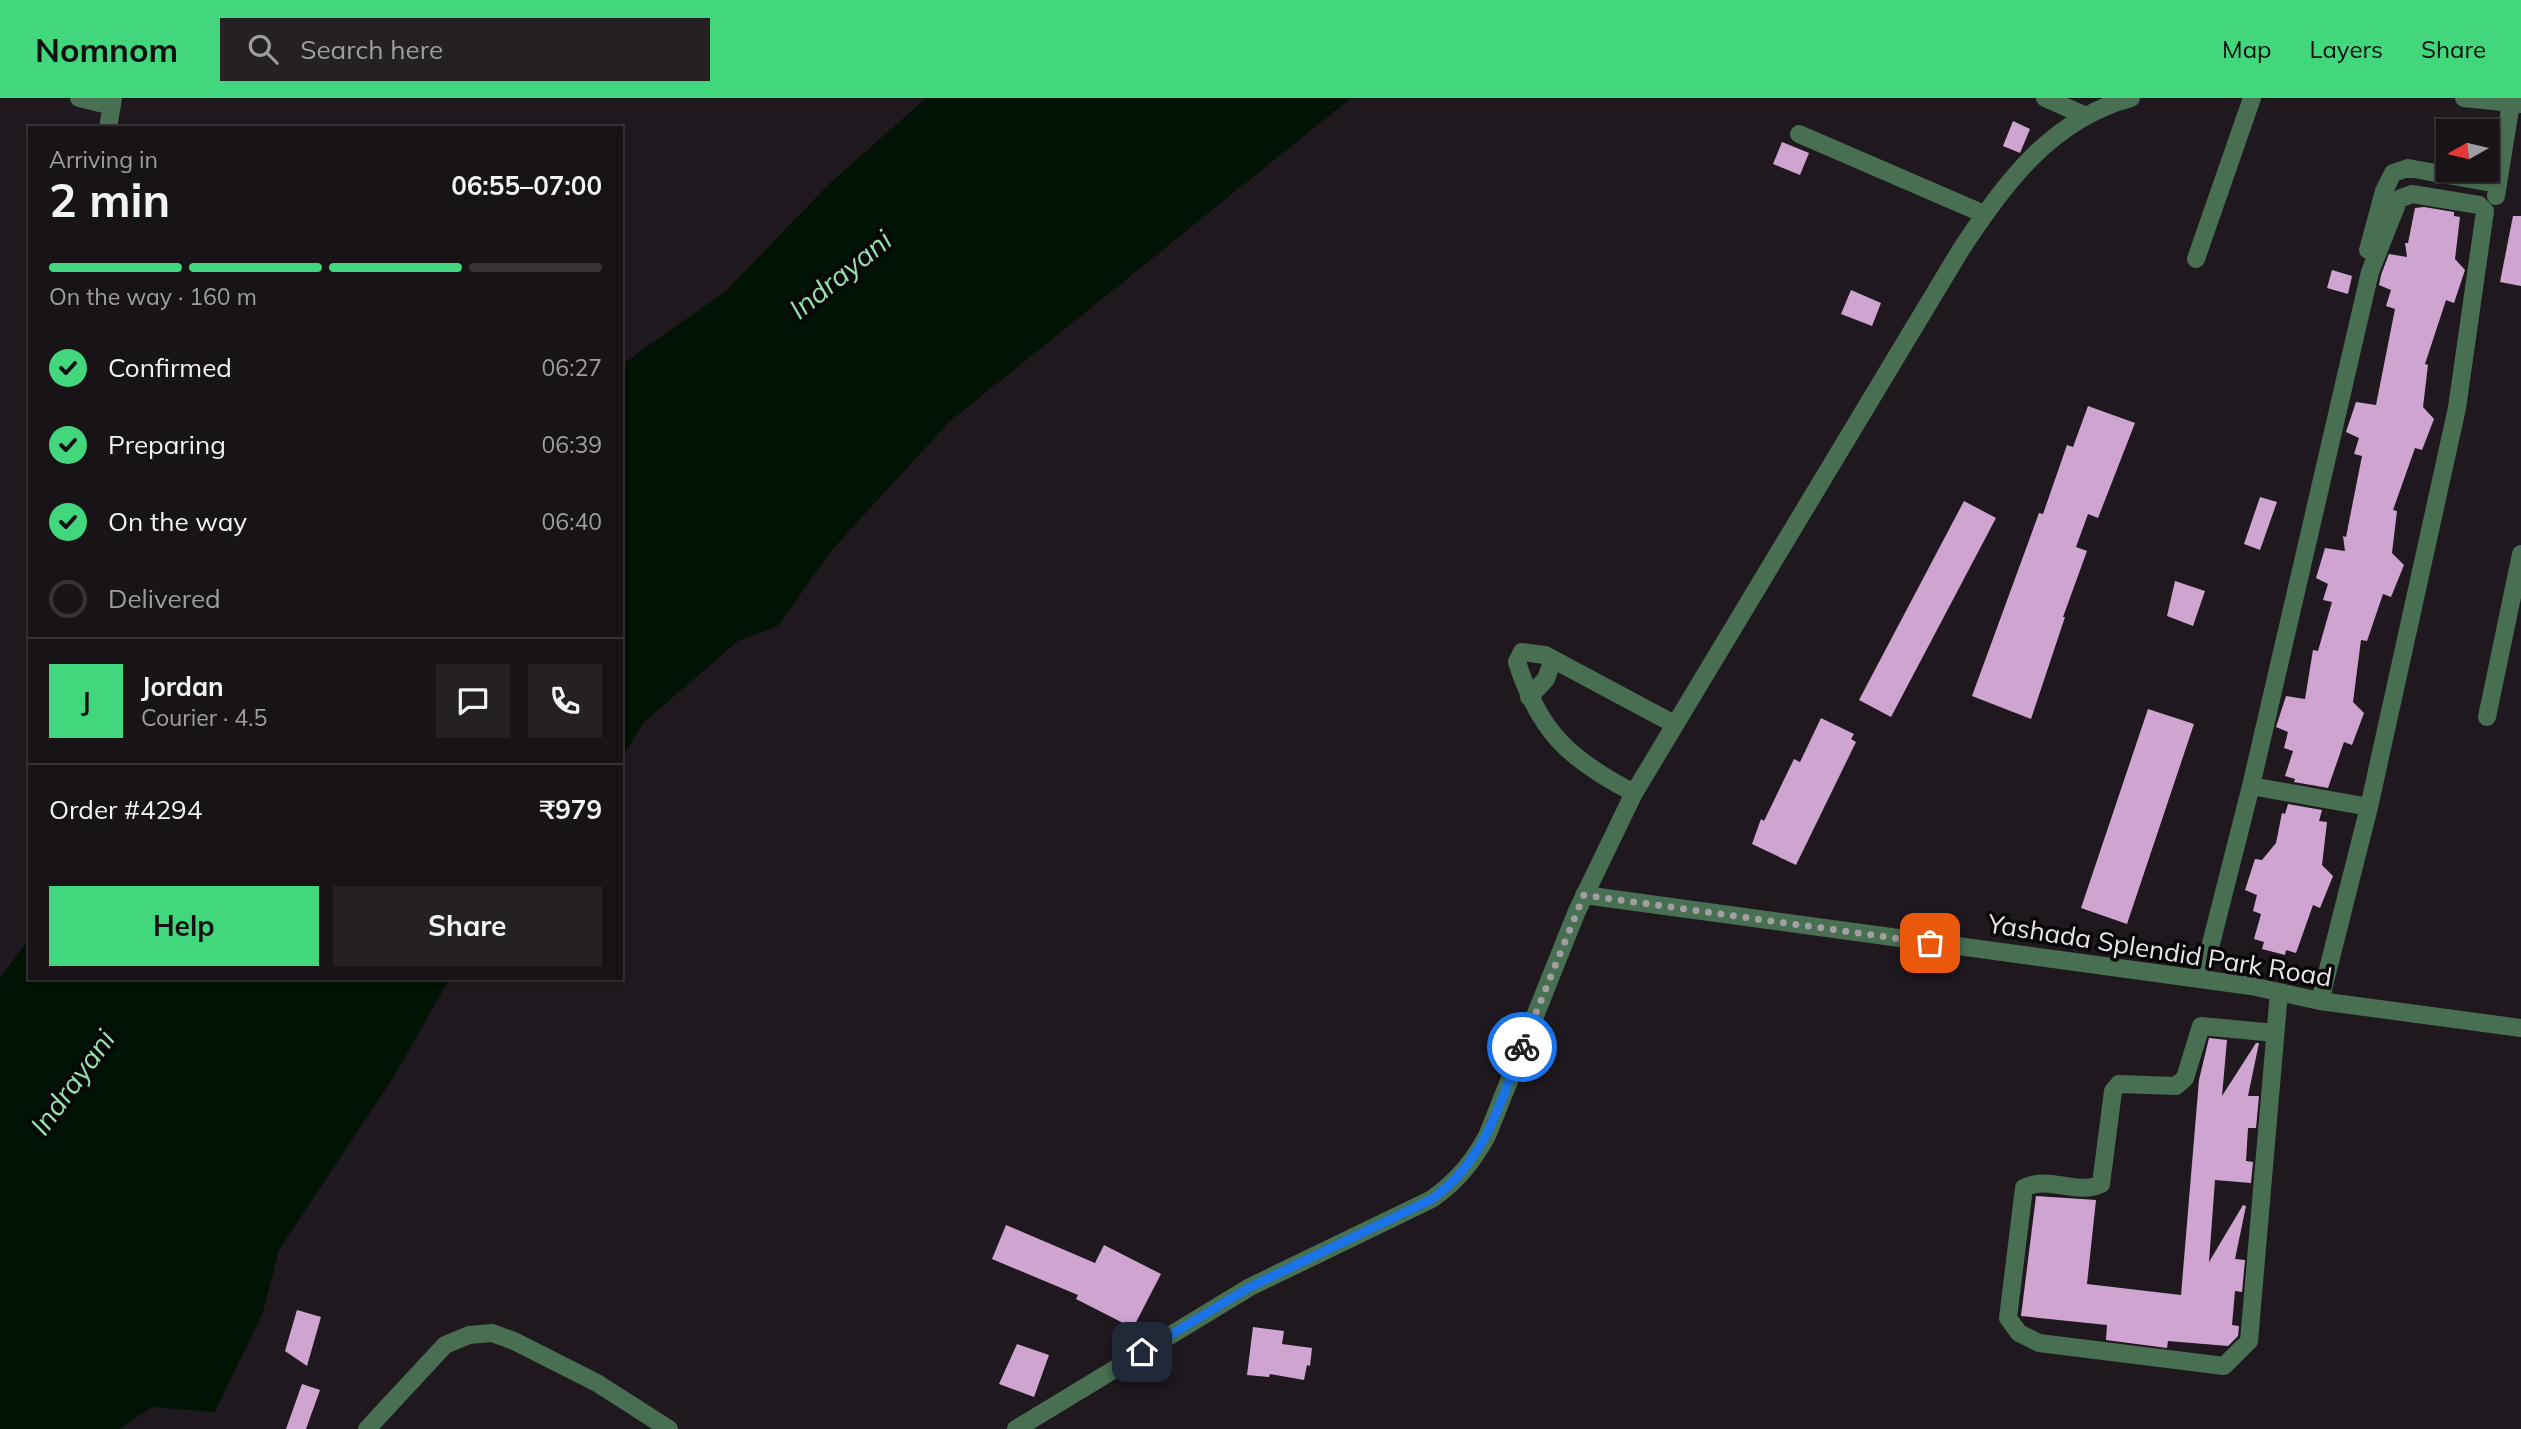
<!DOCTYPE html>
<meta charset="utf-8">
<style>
body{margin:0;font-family:Mulish,sans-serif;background:#242024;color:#f1f3f6;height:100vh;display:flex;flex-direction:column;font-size:26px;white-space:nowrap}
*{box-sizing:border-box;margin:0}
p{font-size:23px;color:#9e9ea1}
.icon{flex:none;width:38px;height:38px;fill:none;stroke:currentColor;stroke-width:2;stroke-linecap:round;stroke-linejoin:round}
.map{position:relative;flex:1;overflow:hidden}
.drawer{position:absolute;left:28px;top:28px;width:595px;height:854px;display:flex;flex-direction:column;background:#171317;border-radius:0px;box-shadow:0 2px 5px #0004,0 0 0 2px #363236}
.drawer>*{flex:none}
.needle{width:46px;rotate:262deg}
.tools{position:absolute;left:2436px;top:21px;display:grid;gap:14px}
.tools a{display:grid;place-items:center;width:63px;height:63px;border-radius:0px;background:#171317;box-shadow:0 2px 5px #0004,0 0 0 2px #363236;font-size:35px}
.pin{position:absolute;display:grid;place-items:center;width:60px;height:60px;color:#fff;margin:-30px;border-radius:14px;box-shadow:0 4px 10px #0006}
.courier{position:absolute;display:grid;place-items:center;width:70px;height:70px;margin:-35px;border:5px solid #1a73e8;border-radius:50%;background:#fff;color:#222;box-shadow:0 2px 9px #0007}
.headline em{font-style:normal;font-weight:700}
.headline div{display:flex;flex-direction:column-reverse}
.headline{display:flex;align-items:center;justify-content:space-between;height:119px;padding:0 21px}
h1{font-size:46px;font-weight:700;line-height:52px}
.bar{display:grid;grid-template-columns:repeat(4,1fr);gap:10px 7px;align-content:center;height:84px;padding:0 21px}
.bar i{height:9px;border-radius:5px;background:#363236}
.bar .selected{background:#42d77c}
.bar p{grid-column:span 4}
.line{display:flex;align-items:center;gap:18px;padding:0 21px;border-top:2px solid #363236}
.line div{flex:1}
.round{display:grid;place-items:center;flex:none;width:74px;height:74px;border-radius:0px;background:#242024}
ol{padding:0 21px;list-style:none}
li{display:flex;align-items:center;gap:21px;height:77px}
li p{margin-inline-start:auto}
li .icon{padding:7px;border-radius:50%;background:#42d77c;color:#111;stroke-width:4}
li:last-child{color:#9e9ea1}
li i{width:38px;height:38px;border:4px solid #363236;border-radius:50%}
.cta{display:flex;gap:14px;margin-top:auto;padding:14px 21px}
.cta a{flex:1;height:80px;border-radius:0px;background:#42d77c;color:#111;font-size:28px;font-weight:700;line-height:80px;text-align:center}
.cta a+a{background:#242024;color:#f1f3f6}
header{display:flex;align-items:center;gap:42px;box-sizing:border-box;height:98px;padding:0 35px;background:#42d77c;color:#111}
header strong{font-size:33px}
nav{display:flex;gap:38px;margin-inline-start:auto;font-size:24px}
.search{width:490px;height:63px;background:#242024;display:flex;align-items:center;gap:18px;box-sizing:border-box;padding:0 24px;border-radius:0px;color:#9e9ea1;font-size:26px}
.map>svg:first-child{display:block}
</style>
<header>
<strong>Nomnom</strong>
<div class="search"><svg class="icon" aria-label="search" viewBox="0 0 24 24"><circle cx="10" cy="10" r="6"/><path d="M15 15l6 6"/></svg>Search here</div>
<nav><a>Map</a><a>Layers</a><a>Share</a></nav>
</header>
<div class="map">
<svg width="2521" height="1331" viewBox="0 0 2521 1331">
<rect width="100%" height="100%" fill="#1f191f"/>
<path fill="#001304" d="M926 0H1351L948 325 831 453 778 528 738 543 644 624 621 661V267L726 193 828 87Z
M30 840V880H450L393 980 279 1152 263 1214 215 1314 152 1309 119 1331H0V880Z"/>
<path fill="#d0a4d1" d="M2013 23 2030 31 2020 55 2003 48Z
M1782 44 1809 55 1800 77 1773 66Z
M2424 109 2454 114V118L2460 119 2455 161 2465 172 2454 205 2446 202 2425 266 2428 267 2423 309 2434 321 2422 352 2415 350 2393 412 2397 413 2392 455 2404 467 2391 499 2383 496 2367 543 2361 542 2353 604 2364 615 2352 647 2344 644 2328 690 2294 684 2295 681 2285 678 2293 653 2284 650 2288 634 2276 629 2286 598 2305 601 2313 552 2318 553 2332 504 2323 502 2328 486 2316 480 2325 450 2345 453 2343 438 2346 439 2362 358 2354 356 2359 340 2346 334 2356 304 2376 307 2395 211 2386 208 2391 192 2379 187 2381 177 2389 156 2407 159 2405 145H2408L2415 110Z
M2513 118H2521V188L2500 184Z
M2332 172 2352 178 2348 196 2327 190Z
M1851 192 1881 205 1872 228 1841 216Z
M2088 308 2135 325 2098 420 2088 416 2076 449 2087 453 2063 519H2065L2031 621 1972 598 2039 415 2043 416 2067 347 2073 349Z
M2260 399 2277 404 2260 452 2244 446Z
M1964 403 1996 420 1891 619 1859 602Z
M2175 483 2205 493 2193 528 2167 518Z
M2148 611 2194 626 2127 826 2081 810Z
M1821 620 1854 636 1851 641 1856 644 1796 767 1752 746 1761 721 1764 723 1794 661 1800 664Z
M2288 706 2322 712 2319 723 2327 724 2322 767 2333 778 2320 810 2313 807 2296 855 2286 852 2285 857 2262 851 2264 844 2254 841 2261 816 2253 813 2257 797 2245 792 2255 761 2262 762 2276 745 2282 715 2285 716Z
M2209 940 2227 942 2222 998 2256 945H2259L2248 998H2259L2256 1030H2248L2246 1063 2253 1064 2251 1085 2215 1082 2209 1164 2243 1107 2246 1108 2235 1161 2245 1162 2242 1194 2235 1193 2232 1227 2239 1228 2238 1238 2228 1248 2168 1243 2167 1250 2106 1242 2107 1227 2021 1218 2036 1098 2096 1102 2087 1186 2181 1197 2199 982Z
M1006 1127 1095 1165 1104 1147 1161 1176 1133 1230 1076 1201 1078 1197 992 1161Z
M297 1212 321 1219 307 1268 285 1253Z
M1253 1229 1284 1233 1282 1246 1312 1250 1310 1268 1307 1267 1304 1282 1270 1276 1269 1279 1247 1277Z
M1017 1246 1049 1257 1034 1299 999 1286Z
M302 1286 320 1292 306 1331H286Z"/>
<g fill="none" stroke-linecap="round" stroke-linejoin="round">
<path stroke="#486f52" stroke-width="18" d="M79 0 112 8
M2045 0 2084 17
M108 30 113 0
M1799 36 1984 116
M2496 98 2511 5
M2368 152 2384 93 2393 75 2408 70 2498 86
M2196 161 2252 0
M1529 599 1546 581 1553 561
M2487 619 2521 456
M2251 688 2369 709
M1634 695C1570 662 1539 634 1517 564L1522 554 1545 557 1674 626
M1584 797 2251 888 2320 903 2521 930
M2202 881 2251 688 2370 174 2399 101 2412 96 2479 107 2485 113 2457 310 2369 709 2320 903
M2275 935 2201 928 2185 980 2176 988 2119 986 2113 993 2101 1086C2077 1098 2048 1077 2024 1090L2008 1220 2019 1235 2039 1245 2224 1268 2249 1243 2279 894"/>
<path stroke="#486f52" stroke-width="18" d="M2464 0 2521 6
M367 1331 445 1247 469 1237 492 1235 514 1243 597 1285 669 1331
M1016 1331 1250 1189 1432 1101C1457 1083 1472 1065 1487 1038L1577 813 1634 695 1960 153C2003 87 2051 21 2131 0"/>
</g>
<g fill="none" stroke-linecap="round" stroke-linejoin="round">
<path stroke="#a29ea2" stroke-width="7" stroke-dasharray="0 12.6" d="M1522 949 1584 797 1930 845"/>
<path stroke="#1a73e8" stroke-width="9" d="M1142 1254 1250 1189 1432 1101C1485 1062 1499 1008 1522 949"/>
</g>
<g text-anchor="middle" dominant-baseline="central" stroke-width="7" stroke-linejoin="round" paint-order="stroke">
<g font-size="26" fill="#e9e5e9" stroke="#080608">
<text transform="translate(2160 852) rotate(9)">Yashada Splendid Park Road</text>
</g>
<g font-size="28" font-style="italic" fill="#94e1a9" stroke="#080608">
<text transform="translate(840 176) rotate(-39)">Indrayani</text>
<text transform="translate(72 984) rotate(-54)">Indrayani</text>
</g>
</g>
</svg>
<div class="tools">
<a><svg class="needle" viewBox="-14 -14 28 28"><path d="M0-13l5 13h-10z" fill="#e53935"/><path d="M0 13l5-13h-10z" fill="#9e9ea1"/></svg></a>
</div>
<div class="pin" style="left:1930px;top:845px;background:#ea580c"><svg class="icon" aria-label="bag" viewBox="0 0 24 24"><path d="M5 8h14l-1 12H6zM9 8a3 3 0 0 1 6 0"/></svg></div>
<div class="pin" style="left:1142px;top:1254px;background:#1f2937"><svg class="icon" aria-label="home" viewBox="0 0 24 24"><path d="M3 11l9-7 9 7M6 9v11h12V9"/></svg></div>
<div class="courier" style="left:1522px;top:949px"><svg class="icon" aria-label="bike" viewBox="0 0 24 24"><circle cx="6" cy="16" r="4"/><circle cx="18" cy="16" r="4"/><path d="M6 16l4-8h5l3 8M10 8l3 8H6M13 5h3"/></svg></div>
<section class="drawer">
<div class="headline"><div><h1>2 min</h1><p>Arriving in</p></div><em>06:55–07:00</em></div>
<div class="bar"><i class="selected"></i><i class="selected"></i><i class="selected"></i><i></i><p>On the way · 160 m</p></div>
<ol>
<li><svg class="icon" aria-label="check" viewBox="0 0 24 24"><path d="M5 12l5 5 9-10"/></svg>Confirmed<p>06:27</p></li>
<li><svg class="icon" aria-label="check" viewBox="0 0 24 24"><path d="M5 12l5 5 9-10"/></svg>Preparing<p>06:39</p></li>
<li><svg class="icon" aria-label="check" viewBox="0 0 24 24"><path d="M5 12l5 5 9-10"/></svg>On the way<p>06:40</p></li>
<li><i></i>Delivered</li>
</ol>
<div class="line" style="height:126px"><b class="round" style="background:#42d77c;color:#111">J</b><div><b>Jordan</b><p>Courier · 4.5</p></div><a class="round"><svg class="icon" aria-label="chat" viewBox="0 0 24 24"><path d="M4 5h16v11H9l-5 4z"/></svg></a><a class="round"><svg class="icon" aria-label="phone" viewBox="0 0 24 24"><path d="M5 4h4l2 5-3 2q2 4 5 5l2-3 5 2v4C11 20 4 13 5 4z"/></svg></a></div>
<div class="line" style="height:91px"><div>Order #4294</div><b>₹979</b></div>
<div class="cta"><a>Help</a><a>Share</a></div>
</section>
</div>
